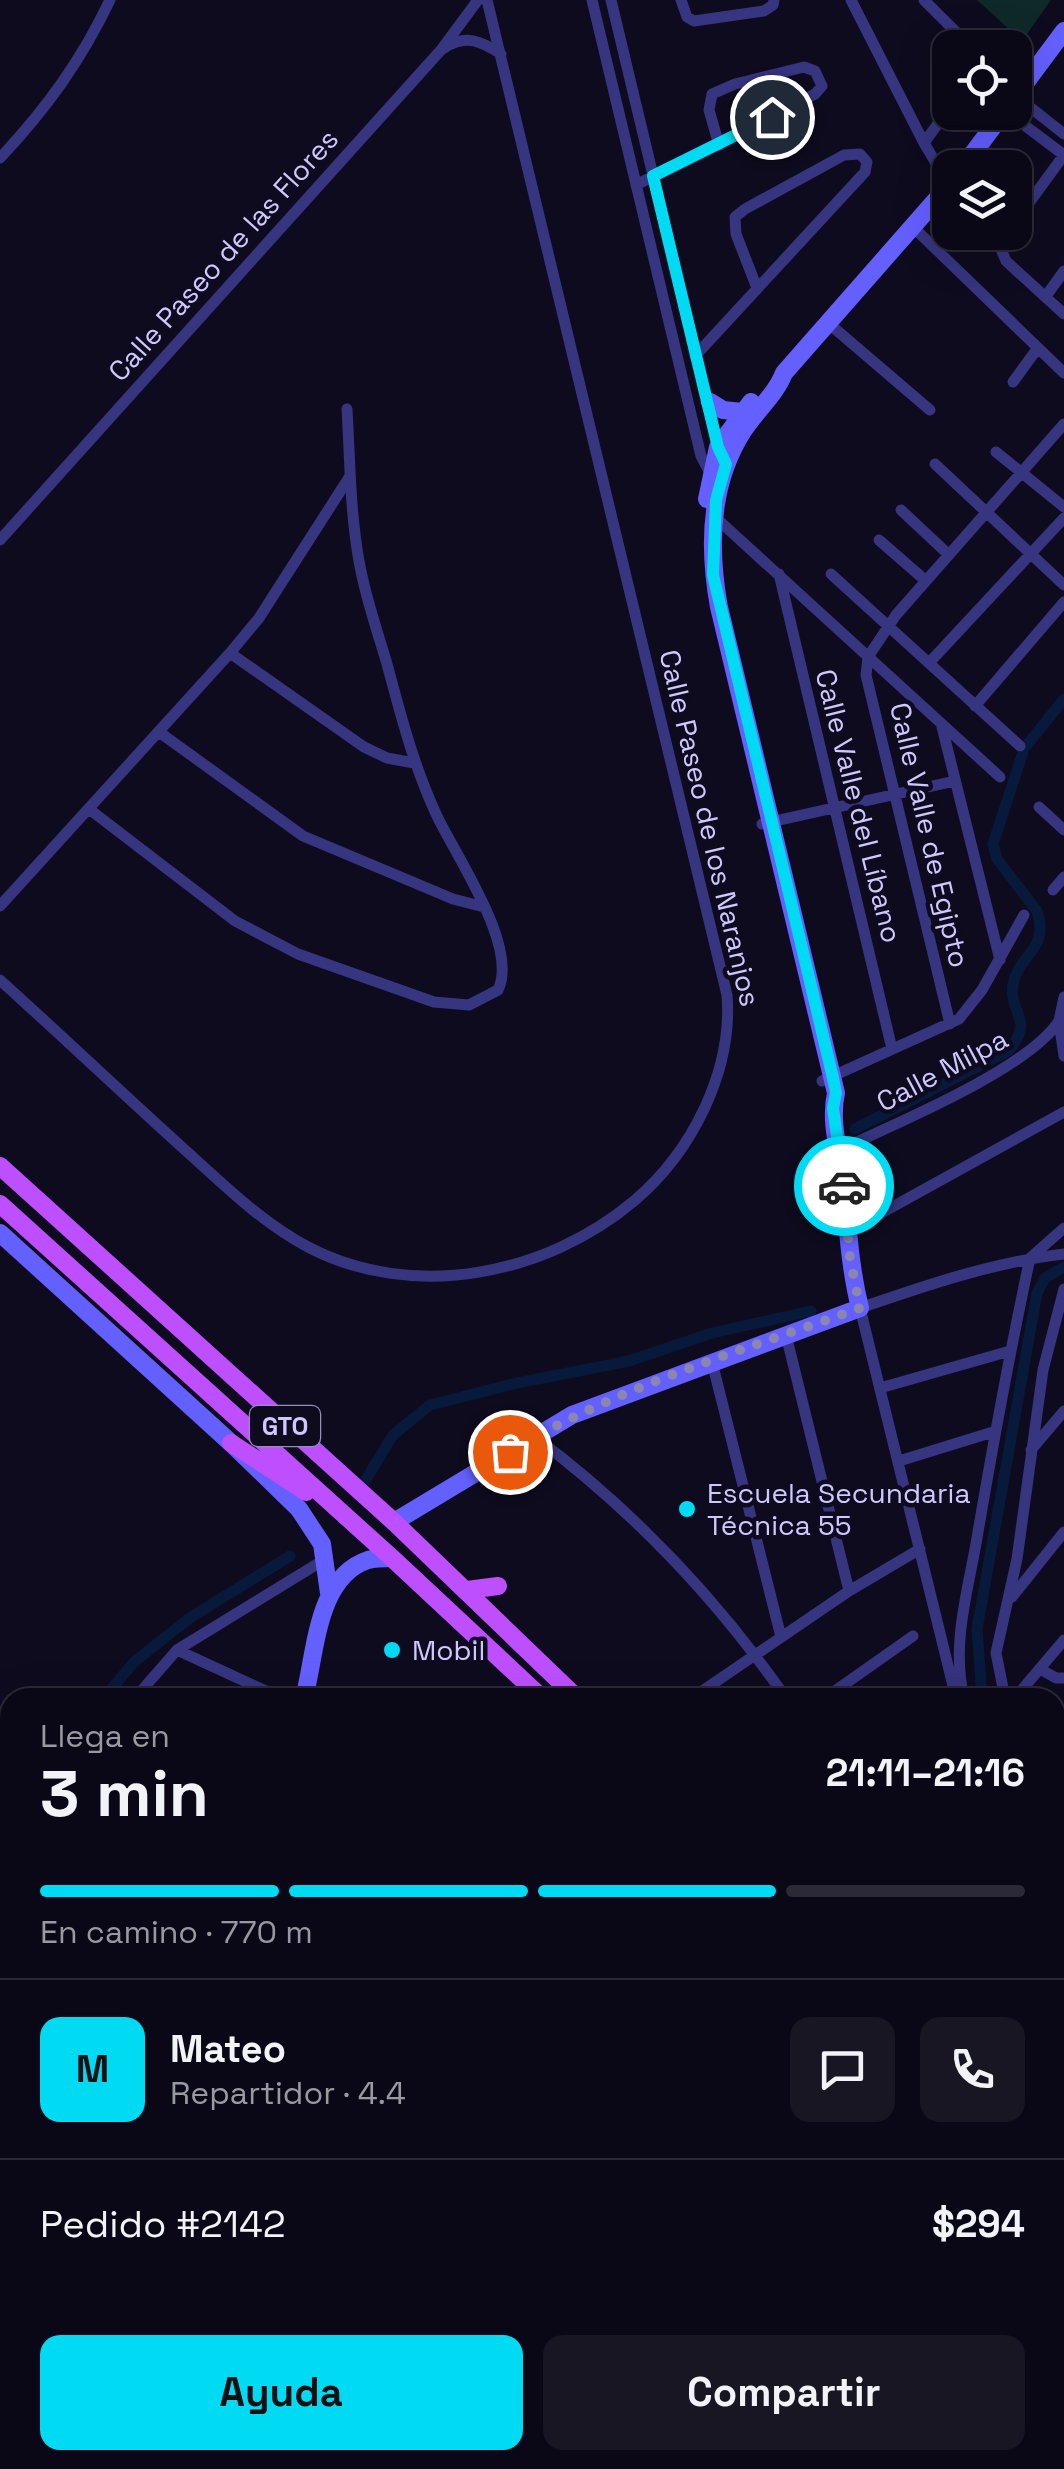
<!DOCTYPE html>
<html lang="es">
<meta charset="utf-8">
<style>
body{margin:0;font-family:"Space Grotesk",sans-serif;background:#181623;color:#f1f3f6;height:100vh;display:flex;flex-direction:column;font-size:38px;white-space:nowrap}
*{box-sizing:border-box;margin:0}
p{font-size:32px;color:#999aa1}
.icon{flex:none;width:55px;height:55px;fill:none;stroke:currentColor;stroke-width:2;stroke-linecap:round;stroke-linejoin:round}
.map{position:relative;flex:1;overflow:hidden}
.side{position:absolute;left:0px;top:1688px;width:1065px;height:782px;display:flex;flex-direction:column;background:#0a0816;border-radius:30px 30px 0 0;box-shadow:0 10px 40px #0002,0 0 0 2px #2a2935}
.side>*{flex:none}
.tools{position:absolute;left:932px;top:30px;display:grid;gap:20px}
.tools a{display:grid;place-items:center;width:100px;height:100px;border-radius:20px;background:#0a0816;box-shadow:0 10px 40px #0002,0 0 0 2px #2a2935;font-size:50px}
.pin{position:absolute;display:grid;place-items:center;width:85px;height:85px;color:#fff;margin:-42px;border:5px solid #fff;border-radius:50%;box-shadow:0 2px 10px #0007}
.courier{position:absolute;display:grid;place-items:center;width:100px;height:100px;margin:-50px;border:8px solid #00daf3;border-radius:50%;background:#fff;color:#222;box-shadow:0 2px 12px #0007}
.overview em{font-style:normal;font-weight:700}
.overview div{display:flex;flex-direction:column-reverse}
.overview{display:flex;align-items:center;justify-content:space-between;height:170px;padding:0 40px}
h1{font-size:65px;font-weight:700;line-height:75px}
.bar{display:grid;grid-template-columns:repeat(4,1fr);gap:15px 10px;align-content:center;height:120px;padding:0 40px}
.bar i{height:12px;border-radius:8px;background:#2a2935}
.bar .on{background:#00daf3}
.bar p{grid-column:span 4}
.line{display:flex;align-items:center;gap:25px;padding:0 40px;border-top:2px solid #2a2935}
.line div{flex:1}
.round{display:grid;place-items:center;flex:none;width:105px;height:105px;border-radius:20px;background:#181623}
.action{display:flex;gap:20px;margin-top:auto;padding:20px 40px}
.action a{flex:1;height:115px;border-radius:20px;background:#00daf3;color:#111;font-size:40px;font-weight:700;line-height:115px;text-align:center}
.action a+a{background:#181623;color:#f1f3f6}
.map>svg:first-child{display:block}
</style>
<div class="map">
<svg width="1064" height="2469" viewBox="0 0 1064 2469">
<rect width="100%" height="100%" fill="#0e0b1e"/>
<path fill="#0e2928" d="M977 0H1051L1022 41Z"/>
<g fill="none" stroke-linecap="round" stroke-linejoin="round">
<path stroke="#071a3c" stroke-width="11" d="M1027 745 1064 699
M855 1129 1008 1051C1036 1020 1008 1013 1013 984 1019 953 1050 950 1037 911L997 859 993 844 1023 752
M365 1481 393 1435 430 1405 517 1383 629 1361 712 1333 811 1311
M104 1698 134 1662 191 1617 290 1556
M982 1698 977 1629 1037 1293 1045 1278 1064 1267
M0 1790 10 1782
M1055 1849 1064 1861"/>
<path stroke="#373480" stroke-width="11" d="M592 0 701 456 711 475
M611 0 718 447
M681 0 687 17 694 21 764 11 773 5 774 0
M851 0 924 143 949 185
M924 0 972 48
M444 48C466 34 481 41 501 54
M1016 96 1064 134
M1007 112 1064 155
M924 143 950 107
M0 158C46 109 81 61 110 0
M636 185 815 94 822 86 815 71 804 67 735 84 712 94 709 110 719 145
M1015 222 1064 155
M913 227 1064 373
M1007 232 1001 249 1006 261 1064 314
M1046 296 1064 271
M827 322 930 410
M695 356 865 172 867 162 860 154 844 155 745 209 735 217 736 234 757 288
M1013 382 1037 349
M996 452 1064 507
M935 464 1064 585
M901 510 949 555
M715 517 1000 777
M0 540 441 50 478 0
M879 540 926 581
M779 574 892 1049
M831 574 1020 746
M230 653 364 747 387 758 414 763
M868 657 866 675 950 1024
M868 657 896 615 1064 424
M929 663 1064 518
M975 706 1064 602
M941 723 1000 960
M159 732 303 836 453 899 484 907
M1039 807 1064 830
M89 809 235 921 298 954 434 1002 469 1005 498 990C519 947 457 858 437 816 414 767 401 716 387 664 377 630 365 596 359 561 350 511 350 459 347 409
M762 824 955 781
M1053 890 1064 877
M0 906 230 653 259 618 350 476
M0 980C62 1036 122 1093 184 1149 223 1184 262 1223 308 1247 413 1302 546 1275 634 1201 692 1152 733 1071 727 995L487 0
M1064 997 1059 1021 1064 1056
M822 1081 959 1019 982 990 1024 915
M839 1150C895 1124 1028 1069 1059 1021
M847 1232 1064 1112
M1030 1258 1064 1228
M786 1335 849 1591
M712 1362 781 1637
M880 1388 1010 1351
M535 1437C631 1509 717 1599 786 1698
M1031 1450 1064 1411
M899 1461 993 1432
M1012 1597 1064 1532
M177 1650 281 1698
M1040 1669 1056 1678H1064
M307 1685 322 1698
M135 1698 177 1650 327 1558
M692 1698 849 1591 920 1549
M825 1698 913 1636
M956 1698 860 1308C927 1285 994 1262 1064 1254
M964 1698C951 1644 968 1591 977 1538 993 1444 1010 1351 1030 1258
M1005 1698 996 1653 1017 1559 1043 1370 1064 1289
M1015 1698 1064 1640
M1055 1781 1064 1793
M0 1819 10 1809
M1055 1858 1064 1870
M1055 1897 1064 1891
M0 1906 10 1911
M0 1981 10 1986
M1055 2111 1064 2149
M6 2173 10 2158
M0 2254 10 2257
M0 2313 10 2315
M0 2374 10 2377
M1055 2414 1064 2404
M0 2437 10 2439
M358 2460 396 2469
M718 2460 721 2469
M1042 2460 1055 2469
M302 2469 304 2460
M1007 2469 1014 2460"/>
<path stroke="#645fff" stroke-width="18" d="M1015 97 1064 31
M962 168 1004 112
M710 402 723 410 742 412
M707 499 718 447 751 402
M0 1233 231 1443 299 1509 322 1544 329 1593
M394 1522 572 1415 860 1308C850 1268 848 1229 844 1188 841 1157 829 1124 836 1093L719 607C708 547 710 483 743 431 756 411 776 394 784 373L950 184
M304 1698C316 1654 316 1577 368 1560 375 1558 385 1558 392 1558
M0 2172 10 2174
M0 2188 10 2190
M1055 2348 1064 2351
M1055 2365 1064 2367
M840 2460 843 2469
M931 2460 934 2469
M111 2469 113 2460
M125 2469 128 2460
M477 2469 479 2460"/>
<path stroke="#be4fff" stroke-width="18" d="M0 1166 394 1522 577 1698
M0 1204 392 1558 542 1698
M231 1443 306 1492
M467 1590 498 1586
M876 2460 878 2469
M902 2460 904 2469"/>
</g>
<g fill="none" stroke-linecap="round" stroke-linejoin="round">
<path stroke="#8b86b0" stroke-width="10" stroke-dasharray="0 18" d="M510 1452C618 1386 742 1351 860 1308L850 1258 844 1186"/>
<path stroke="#00daf3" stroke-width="12" d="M772 117 653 176 718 447 726 464 716 500 713 575 833 1078 836 1093 833 1108 844 1186"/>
</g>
<g fill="#00daf3" stroke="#0e0b1e" stroke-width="4">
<circle cx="687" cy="1509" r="10"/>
<circle cx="392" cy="1650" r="10"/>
</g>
<g text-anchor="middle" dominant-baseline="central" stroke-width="9" stroke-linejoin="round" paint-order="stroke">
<rect fill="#0e0b1e" stroke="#958fbc" stroke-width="2.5" x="250" y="1406" width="70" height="40" rx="8"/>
<g font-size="25" font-weight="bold" fill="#cfc8ff">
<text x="285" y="1426">GTO</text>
</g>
<g font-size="28" fill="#cfc8ff" stroke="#0e0b1e">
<text transform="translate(223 255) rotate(-48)">Calle Paseo de las Flores</text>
<text transform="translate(859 806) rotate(76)">Calle Valle del Líbano</text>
<text transform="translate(710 828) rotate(77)">Calle Paseo de los Naranjos</text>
<text transform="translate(930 835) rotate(77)">Calle Valle de Egipto</text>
<text transform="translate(942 1070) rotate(-28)">Calle Milpa</text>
</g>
<g font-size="28" fill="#cfc8ff" stroke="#0e0b1e" text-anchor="start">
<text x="707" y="1493">Escuela Secundaria<tspan x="707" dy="32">Técnica 55</tspan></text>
<text x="412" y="1650">Mobil</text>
</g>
</g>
</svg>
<div class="tools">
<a><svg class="icon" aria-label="locate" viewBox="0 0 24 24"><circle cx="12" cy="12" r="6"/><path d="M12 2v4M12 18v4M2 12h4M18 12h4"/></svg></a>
<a><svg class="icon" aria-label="layers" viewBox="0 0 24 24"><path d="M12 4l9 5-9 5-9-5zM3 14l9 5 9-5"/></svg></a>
</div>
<div class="pin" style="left:510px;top:1452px;background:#ea580c"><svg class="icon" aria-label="bag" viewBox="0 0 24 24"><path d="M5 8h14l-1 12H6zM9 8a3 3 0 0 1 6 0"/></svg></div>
<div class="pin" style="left:772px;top:117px;background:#1f2937"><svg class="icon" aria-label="home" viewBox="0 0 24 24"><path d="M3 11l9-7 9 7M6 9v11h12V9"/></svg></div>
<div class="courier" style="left:844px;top:1186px"><svg class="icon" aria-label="car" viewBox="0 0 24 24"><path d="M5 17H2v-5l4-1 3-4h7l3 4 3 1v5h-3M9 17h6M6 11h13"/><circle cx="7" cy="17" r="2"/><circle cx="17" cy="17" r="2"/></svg></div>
<section class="side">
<div class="overview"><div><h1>3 min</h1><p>Llega en</p></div><em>21:11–21:16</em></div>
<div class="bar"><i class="on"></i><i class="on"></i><i class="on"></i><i></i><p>En camino · 770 m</p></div>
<div class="line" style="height:180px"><b class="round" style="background:#00daf3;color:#111">M</b><div><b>Mateo</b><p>Repartidor · 4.4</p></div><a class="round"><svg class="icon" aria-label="chat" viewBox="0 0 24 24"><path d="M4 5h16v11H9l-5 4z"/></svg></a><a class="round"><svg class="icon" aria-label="phone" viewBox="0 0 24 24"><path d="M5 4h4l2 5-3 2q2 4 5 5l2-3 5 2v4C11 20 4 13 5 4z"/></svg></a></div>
<div class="line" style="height:130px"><div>Pedido #2142</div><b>$294</b></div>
<div class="action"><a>Ayuda</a><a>Compartir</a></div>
</section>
</div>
